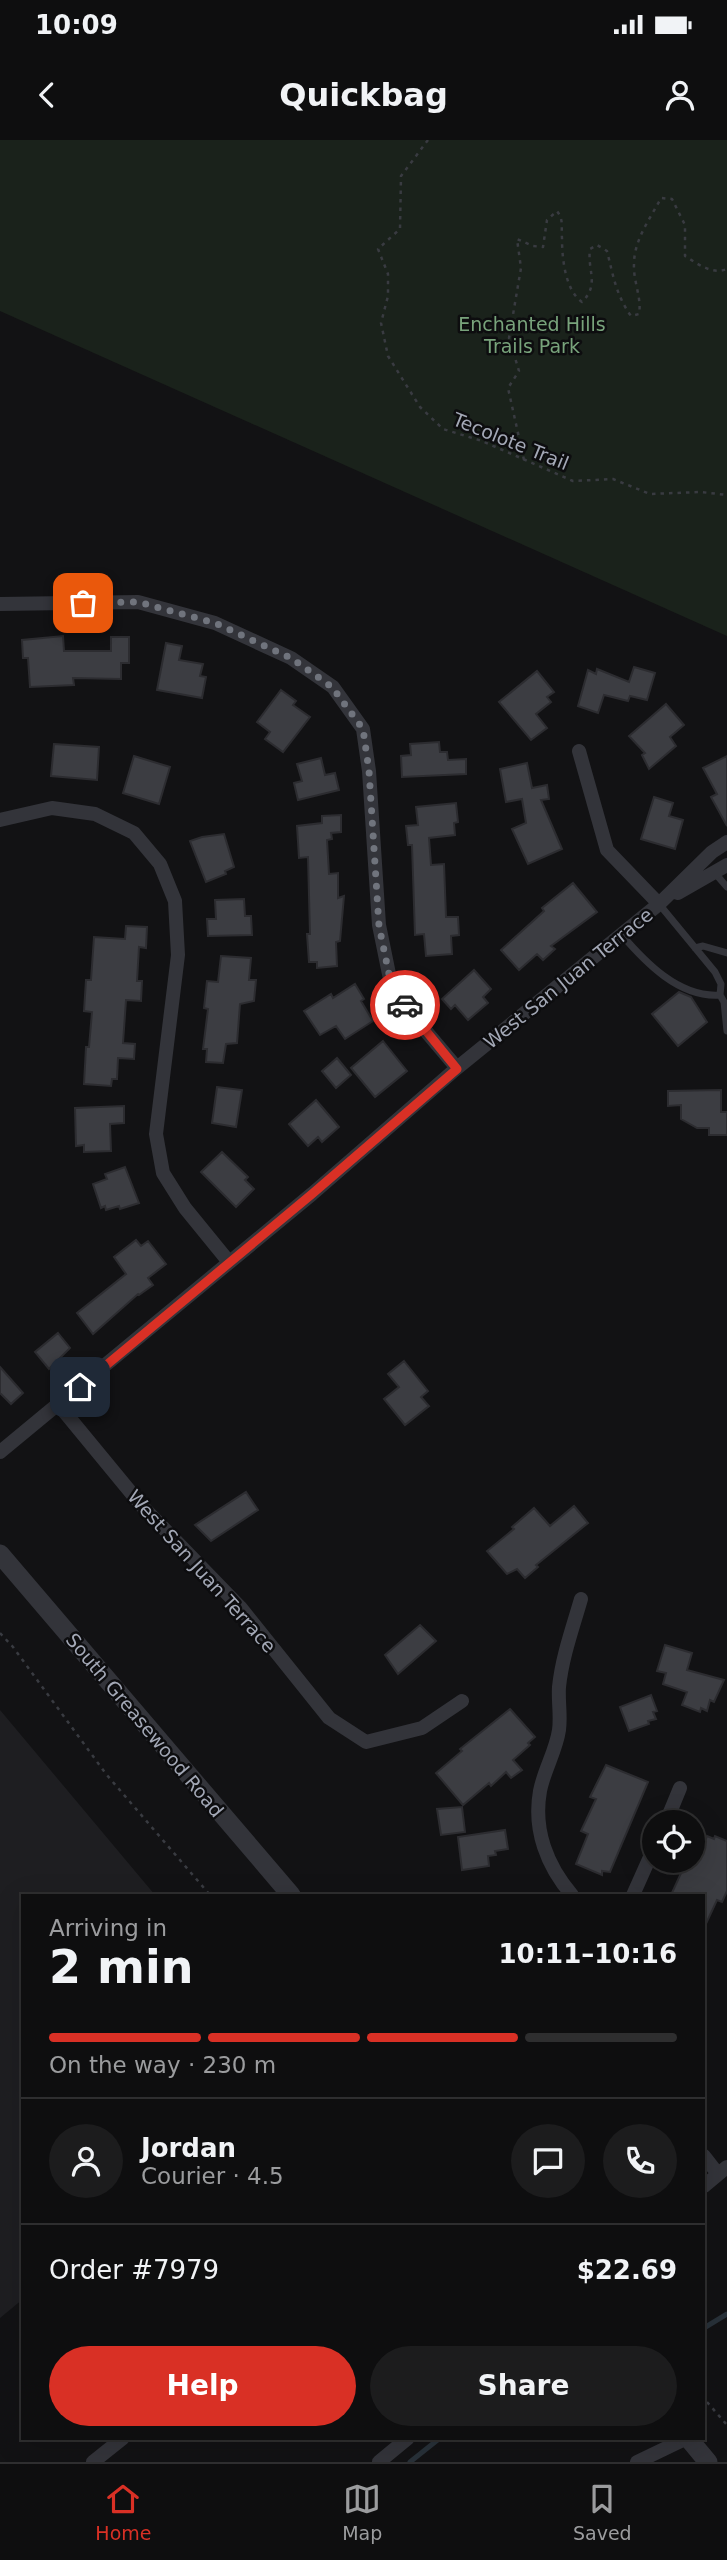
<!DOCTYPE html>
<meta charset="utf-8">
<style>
body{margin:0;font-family:"DejaVu Sans",sans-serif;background:#1c1c1d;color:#f1f3f6;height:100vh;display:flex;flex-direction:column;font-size:26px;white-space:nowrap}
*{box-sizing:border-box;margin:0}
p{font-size:23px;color:#9b9c9e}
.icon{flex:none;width:38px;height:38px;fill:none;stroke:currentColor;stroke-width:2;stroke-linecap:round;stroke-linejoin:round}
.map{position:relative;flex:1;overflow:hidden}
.details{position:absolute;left:21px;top:1754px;width:684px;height:546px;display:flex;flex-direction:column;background:#0e0e0f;border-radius:0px;box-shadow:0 7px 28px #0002,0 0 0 2px #2e2e2f}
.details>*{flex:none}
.buttons{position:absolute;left:642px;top:1670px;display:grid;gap:14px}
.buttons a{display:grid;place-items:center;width:63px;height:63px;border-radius:50%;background:#0e0e0f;box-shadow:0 7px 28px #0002,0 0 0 2px #2e2e2f;font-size:35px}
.pin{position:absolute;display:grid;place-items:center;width:60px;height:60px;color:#fff;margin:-30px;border-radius:14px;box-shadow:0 4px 10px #0006}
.courier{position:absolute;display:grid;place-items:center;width:70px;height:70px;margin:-35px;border:5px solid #d93025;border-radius:50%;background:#fff;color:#222;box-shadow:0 2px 9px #0007}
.summary em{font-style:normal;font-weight:800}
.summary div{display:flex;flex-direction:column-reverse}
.summary{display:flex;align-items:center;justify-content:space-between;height:119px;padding:0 28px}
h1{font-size:46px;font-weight:800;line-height:52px}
.bar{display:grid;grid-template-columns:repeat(4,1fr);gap:10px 7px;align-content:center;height:84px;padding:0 28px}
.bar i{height:9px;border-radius:5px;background:#2e2e2f}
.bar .selected{background:#d93025}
.bar p{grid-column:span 4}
.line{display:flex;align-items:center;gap:18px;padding:0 28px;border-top:2px solid #2e2e2f}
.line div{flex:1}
.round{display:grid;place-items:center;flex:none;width:74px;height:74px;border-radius:37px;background:#1c1c1d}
.primary-button{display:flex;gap:14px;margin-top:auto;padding:14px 28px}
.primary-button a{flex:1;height:80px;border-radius:42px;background:#d93025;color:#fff;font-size:28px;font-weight:800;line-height:80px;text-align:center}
.primary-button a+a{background:#1c1c1d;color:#f1f3f6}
.status{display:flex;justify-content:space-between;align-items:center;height:49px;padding:0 35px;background:#0e0e0f;direction:ltr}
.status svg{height:19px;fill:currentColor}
header{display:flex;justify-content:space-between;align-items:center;height:91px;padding:0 28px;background:#0e0e0f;font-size:32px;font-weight:800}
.menu{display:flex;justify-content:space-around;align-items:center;height:98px;border-top:2px solid #2e2e2f;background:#0e0e0f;font-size:19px;color:#9b9c9e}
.menu a{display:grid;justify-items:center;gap:4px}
.menu .selected{color:#d93025}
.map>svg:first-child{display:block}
</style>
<div class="status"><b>10:09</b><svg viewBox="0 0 49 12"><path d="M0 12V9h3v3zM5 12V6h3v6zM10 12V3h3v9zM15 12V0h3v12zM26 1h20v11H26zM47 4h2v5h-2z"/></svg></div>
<header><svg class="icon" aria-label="back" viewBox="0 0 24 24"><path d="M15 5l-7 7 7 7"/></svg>Quickbag<svg class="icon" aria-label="person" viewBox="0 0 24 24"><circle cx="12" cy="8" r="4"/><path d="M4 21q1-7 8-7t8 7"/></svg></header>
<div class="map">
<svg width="727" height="2322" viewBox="0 0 727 2322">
<rect width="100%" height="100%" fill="#121214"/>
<path fill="#1e1e21" d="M0 1570 155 1755H23V2159L0 2178Z"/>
<path fill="#1a221b" d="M0 0H727V496L0 171Z"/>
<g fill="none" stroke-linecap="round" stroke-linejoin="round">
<path stroke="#283139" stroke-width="5" d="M704 2188 727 2174
M410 2322 440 2298"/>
</g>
<path fill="#3c3d42" stroke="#2c2c30" stroke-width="2" d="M63 496 64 511H111V497H129V523H121V539L73 538 74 545 30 547 28 518H23L22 500Z
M166 503 182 506 179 520 203 524 200 536 206 537 202 558 157 550Z
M634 527 655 533 647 560 630 556 628 561 604 555 598 573 578 566 588 530 596 534 597 529 629 542Z
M537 531 554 552 547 557 551 562 536 574 547 588 531 600 499 562Z
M281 550 296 561 293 565 310 577 283 612 265 599 270 592 257 582Z
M666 564 684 585 670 597 676 606 649 629 642 615 645 613 629 596Z
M439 602 440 612H447L448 620 466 619V634L402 637 401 616 411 615 410 604Z
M54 604 99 607 97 640 51 636Z
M134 616 170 627 159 664 123 653Z
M727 616V686L711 657 717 654 703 628Z
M321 618 325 635 335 633 339 650 298 660 294 643 302 641 297 624Z
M527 623 532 648 547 645 549 659 541 660 562 709 528 724 512 689 526 683 522 659 506 662 500 629Z
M654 657 673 663 669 676 683 680 675 709 641 699Z
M456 663 458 682 454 683 455 695 429 698 431 725 444 724 446 777H458L459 795 451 796 452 814 426 816 424 794 415 795 412 705H408L406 686 418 685 416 667Z
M341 675V692L331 693 332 699 327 700 329 734 338 733V758L344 756 340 801 336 802 337 826 317 828V822H309L307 794H310L308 717 299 718 297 686 322 683V676Z
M224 694 234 727 225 731 226 734 206 742 190 701 202 697Z
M573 743 597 772 551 806 555 809 543 820 537 814 519 830 501 810 544 771 542 768Z
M244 759 245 776H251L252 795 208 796 207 779H216L215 760Z
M126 786 147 787 146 808 139 807 137 841H142L141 861 126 860 123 903 135 904 134 919 118 918 117 939H112L111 946 84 944 86 907H89L92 872 84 871 86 840H91L94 797 125 799Z
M221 816 251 818 249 840H256L254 861 240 864 237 903 226 904 223 923 206 922 207 909H203L208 869 204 868 207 841 218 842Z
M474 830 491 849 483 857 488 863 468 880 455 865 451 869 442 859Z
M355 844 364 859 361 861 373 881 345 899 336 886 320 895 304 871 331 854 333 858Z
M679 852 691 857 707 882 678 906 652 874Z
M383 901 407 931 375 957 351 928Z
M337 918 351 935 336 948 322 931Z
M217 947 242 950 236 987 212 983Z
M721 950V972H727V995H709V988H697L681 979V965L668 966V951Z
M316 960 339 987 322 1002 318 997 308 1006 289 984Z
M124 966V983L110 984 111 1011 84 1012V1005L76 1006 75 968Z
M222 1012 248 1037 245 1040 254 1049 236 1067 201 1032Z
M125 1027 139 1063 120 1069 119 1066 106 1070 105 1066 101 1068 93 1044 107 1039 105 1034Z
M136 1100 141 1106 148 1101 166 1124 148 1138 153 1145 139 1155 138 1154 93 1194 77 1173 126 1134 114 1117Z
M58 1193 70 1208 49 1229 35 1212Z
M404 1221 428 1251 421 1257 429 1266 405 1285 384 1259 399 1247 388 1234Z
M0 1227 23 1253 11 1264 0 1253Z
M246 1352 258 1370 211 1401 195 1385Z
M574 1366 588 1383 536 1425 538 1427 525 1438 517 1429 507 1434 487 1411 514 1389 512 1387 534 1368 550 1386Z
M420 1485 436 1501 398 1534 385 1515Z
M665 1505 692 1513 687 1530 724 1540 714 1562 710 1560 707 1571 701 1568 700 1572 682 1565 687 1552 663 1544 666 1533 657 1531Z
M651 1555 657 1571 653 1572 656 1579 648 1581 649 1584 629 1591 620 1567Z
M510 1569 535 1597 528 1603 530 1605 513 1620 522 1630 511 1638 506 1632 491 1646 489 1643 463 1665 436 1633 462 1611 460 1609Z
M606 1625 648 1642 610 1732 602 1731V1735L576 1724 588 1694 581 1691 596 1659 590 1657Z
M462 1667 465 1692 441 1695 437 1669Z
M505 1690 508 1709 495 1711 496 1715 488 1716 489 1726 462 1730 458 1697Z
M707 1696 714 1699 715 1696 727 1701V1751L722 1762 717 1760 704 1788V1755H671L687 1720H693V1713L699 1715Z"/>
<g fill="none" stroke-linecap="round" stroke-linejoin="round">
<path stroke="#393b41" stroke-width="2.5" stroke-dasharray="3.5 5" stroke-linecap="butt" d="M428 0 401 36 400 89 378 109 388 134V156L381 183 388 216 420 267 443 289 482 301 573 341 613 339 650 354 701 352 727 355
M524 320 508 248 519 231 509 198 521 128 517 99 533 106 543 107 547 80 557 71C564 80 561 87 562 98 562 118 565 150 582 162 600 144 587 131 590 109L597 105 607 111C613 135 616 155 631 176L639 174C642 158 633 141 634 124 634 100 650 79 661 58L672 59 685 85V116C698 124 712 135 727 129
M0 1493 13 1507 106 1634 210 1755
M707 2262 727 2285"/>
<path stroke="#33343a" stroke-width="7" d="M714 732 727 747
M621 794C645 822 679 858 720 855L721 844 715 832 659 764
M695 808 703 806 727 813
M720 855 724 862 727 891"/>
<path stroke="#33343a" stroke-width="14" d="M0 464 138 462 215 483 291 518 333 547 363 589 369 631 379 785 390 839 408 870 457 928
M579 611 607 710 659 764
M0 680 52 668 95 674 134 693 160 724 175 761 178 815 156 994 163 1033 185 1068 229 1122
M678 753 727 725
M58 1264 142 1366 240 1467 329 1578 366 1602 422 1588 462 1561
M0 1312 312 1054 457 928 659 764 712 712 727 702
M666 1682 680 1648
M572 1755C547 1726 533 1690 540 1651 544 1630 556 1611 559 1590 561 1576 558 1561 559 1547 562 1517 573 1487 581 1459
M633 1755 654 1708
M704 2016 718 2034
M704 2046 727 2027
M93 2322 123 2298
M379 2322 408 2298
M637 2322 687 2298"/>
<path stroke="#33343a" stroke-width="19" d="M0 1414 291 1755
M688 2298 708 2322"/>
</g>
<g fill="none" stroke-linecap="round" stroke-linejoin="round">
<path stroke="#70747d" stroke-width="7" stroke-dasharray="0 12.6" d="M83 463 138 462 215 483 291 518 332 547 363 589 369 631 379 786 390 839 405 865"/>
<path stroke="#d93025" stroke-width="9" d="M80 1247 312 1054 457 929 405 865"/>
</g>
<g text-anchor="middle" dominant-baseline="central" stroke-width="5" stroke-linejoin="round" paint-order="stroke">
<g font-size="19" fill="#78a37b" stroke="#0d0d0f">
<text x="532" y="184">Enchanted Hills<tspan x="532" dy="22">Trails Park</tspan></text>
</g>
<g font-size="19" fill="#a3a8b6" stroke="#0d0d0f">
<text transform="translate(511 301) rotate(22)">Tecolote Trail</text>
<text transform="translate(568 838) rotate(-39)">West San Juan Terrace</text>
<text transform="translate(202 1431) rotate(48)">West San Juan Terrace</text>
<text transform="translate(145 1585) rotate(50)">South Greasewood Road</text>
</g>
</g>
</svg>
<div class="buttons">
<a><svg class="icon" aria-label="locate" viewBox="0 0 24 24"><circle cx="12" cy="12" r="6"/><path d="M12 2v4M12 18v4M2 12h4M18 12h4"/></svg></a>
</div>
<div class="pin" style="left:83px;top:463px;background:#ea580c"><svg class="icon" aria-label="bag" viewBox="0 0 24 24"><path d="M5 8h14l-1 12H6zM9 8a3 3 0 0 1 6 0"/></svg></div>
<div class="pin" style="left:80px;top:1247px;background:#1f2937"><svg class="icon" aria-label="home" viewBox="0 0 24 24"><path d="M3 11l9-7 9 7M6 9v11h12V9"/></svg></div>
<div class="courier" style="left:405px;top:865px"><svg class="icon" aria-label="car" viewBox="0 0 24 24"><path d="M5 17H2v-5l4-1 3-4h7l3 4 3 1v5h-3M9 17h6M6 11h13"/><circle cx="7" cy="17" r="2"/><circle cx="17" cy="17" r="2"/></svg></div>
<section class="details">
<div class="summary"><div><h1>2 min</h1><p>Arriving in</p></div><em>10:11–10:16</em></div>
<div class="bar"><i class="selected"></i><i class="selected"></i><i class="selected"></i><i></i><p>On the way · 230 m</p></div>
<div class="line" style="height:126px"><a class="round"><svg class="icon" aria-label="person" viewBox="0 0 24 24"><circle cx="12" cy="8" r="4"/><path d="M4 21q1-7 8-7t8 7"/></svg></a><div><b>Jordan</b><p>Courier · 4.5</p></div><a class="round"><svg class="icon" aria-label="chat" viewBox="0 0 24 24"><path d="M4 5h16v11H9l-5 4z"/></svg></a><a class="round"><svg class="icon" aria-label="phone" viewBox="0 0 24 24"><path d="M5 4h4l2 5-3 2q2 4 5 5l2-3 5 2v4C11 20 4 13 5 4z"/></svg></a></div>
<div class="line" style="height:91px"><div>Order #7979</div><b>$22.69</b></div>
<div class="primary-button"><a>Help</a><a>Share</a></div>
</section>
</div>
<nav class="menu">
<a class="selected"><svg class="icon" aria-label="home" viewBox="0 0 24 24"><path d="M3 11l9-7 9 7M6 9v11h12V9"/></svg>Home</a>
<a><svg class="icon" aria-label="map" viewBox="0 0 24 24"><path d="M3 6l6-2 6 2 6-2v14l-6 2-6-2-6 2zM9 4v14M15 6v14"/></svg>Map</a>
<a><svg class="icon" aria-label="saved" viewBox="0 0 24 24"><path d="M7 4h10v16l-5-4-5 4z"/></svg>Saved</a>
</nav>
